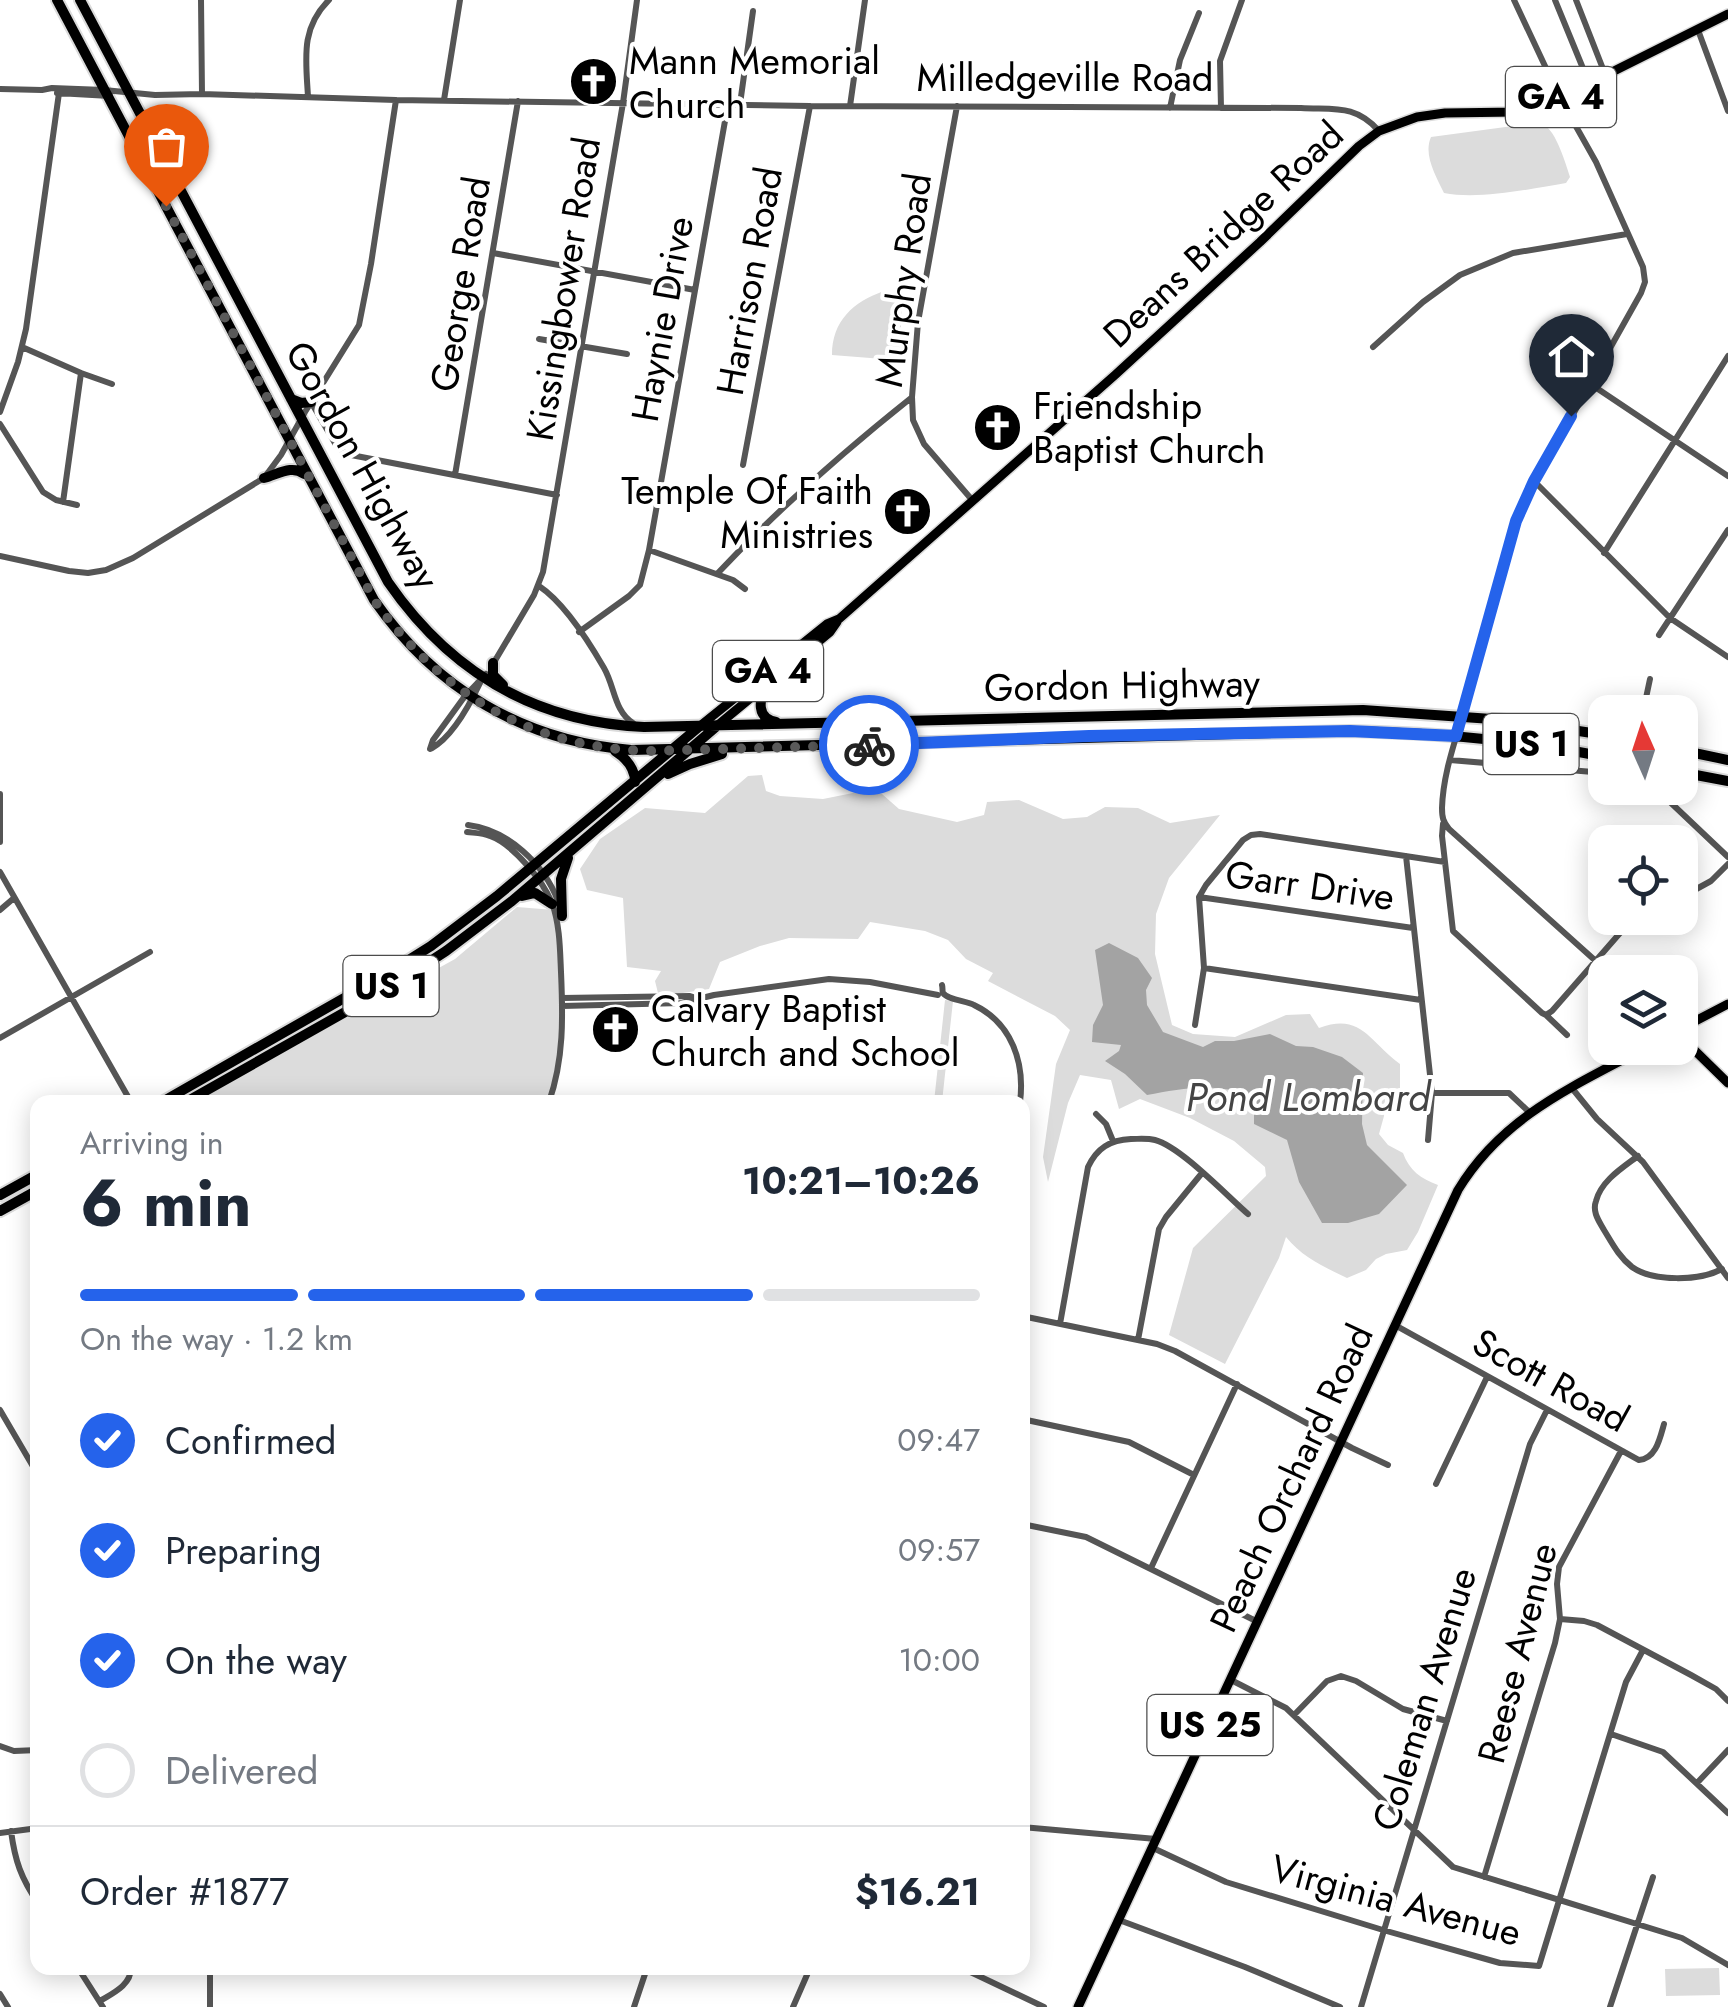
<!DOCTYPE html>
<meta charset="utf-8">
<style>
body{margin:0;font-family:Jost,sans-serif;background:#f2f2f3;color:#1f2937;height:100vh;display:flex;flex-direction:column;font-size:38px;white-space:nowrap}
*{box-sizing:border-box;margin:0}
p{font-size:32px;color:#747a83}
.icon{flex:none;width:55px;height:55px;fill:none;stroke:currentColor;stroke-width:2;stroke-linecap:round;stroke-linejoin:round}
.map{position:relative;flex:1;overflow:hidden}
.drawer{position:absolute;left:30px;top:1095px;width:1000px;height:880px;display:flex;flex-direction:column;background:#fff;border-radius:20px;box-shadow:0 5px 25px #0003}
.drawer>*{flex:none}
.needle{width:65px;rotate:357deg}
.fabs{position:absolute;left:1588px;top:695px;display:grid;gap:20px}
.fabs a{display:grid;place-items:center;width:110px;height:110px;border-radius:20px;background:#fff;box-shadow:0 5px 25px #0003;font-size:50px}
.pin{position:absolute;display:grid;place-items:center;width:85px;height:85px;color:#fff;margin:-102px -42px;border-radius:50% 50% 50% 0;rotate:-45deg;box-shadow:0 0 10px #0007}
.pin .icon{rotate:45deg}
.courier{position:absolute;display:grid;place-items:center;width:100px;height:100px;margin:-50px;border:8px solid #2563eb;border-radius:50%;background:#fff;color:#222;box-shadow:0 2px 12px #0007}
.headline em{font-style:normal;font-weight:700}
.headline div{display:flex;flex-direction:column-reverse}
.headline{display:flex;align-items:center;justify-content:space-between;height:170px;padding:0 50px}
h1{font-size:65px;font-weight:700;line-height:75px}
.bar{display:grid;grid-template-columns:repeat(4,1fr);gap:15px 10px;align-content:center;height:120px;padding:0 50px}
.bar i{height:12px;border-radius:8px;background:#e0e1e3}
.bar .selected{background:#2563eb}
.bar p{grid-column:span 4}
.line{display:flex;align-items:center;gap:25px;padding:0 50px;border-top:2px solid #e0e1e3}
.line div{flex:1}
ol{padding:0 50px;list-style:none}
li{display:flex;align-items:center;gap:30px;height:110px}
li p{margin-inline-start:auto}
li .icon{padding:10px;border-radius:50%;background:#2563eb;color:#fff;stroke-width:4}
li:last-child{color:#747a83}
li i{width:55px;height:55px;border:5px solid #e0e1e3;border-radius:50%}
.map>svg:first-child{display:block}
</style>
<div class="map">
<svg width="1728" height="2007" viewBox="0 0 1728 2007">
<rect width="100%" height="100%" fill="#fff"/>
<path fill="#dcdcdc" d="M1527 124C1530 124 1541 124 1544 125 1556 131 1566 164 1570 177L1566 183C1531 189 1478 200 1444 193 1436 176 1423 155 1431 137Z
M884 291 902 292 900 354 896 360 832 355C832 321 853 302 884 291Z
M762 775 766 791 780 796 823 799 853 793 882 794 899 809 957 822 984 815 987 802 1019 800 1063 819 1087 817 1105 807 1138 808 1170 823 1220 815 1169 878 1156 914 1155 954 1172 1025 1193 1034 1235 1037 1286 1015 1310 1014 1319 1028C1361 1012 1369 1041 1400 1064V1093L1385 1099 1384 1116 1379 1134 1388 1145 1403 1153C1409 1170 1421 1179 1438 1185L1418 1232 1407 1250 1386 1254 1376 1259 1366 1270 1347 1278C1324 1267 1302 1257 1286 1237L1279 1258 1225 1364 1169 1335 1193 1248 1266 1176 1265 1167 1234 1141 1190 1118 1140 1099 1119 1109 1111 1080 1080 1075 1068 1103 1048 1182 1043 1157 1056 1064 1070 1030 1055 1016 988 981 993 973 966 959 948 940 925 931 870 922 858 939 789 938 760 946 720 962 709 989 676 994 658 993 655 981 661 971 627 967 623 898 587 890 580 869 600 839 645 808 705 813 748 776Z
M517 907 554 910 561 968V1048L548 1102H196L455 959Z
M945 1000 953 1001 942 1102H934Z
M1719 1968 1720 1995 1666 1996 1665 1969Z"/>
<path fill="#a3a3a3" d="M1109 943 1138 958 1152 978 1146 990 1147 1005 1163 1032 1203 1047 1215 1041H1234L1270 1034 1296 1046 1313 1047 1342 1057 1363 1073 1362 1124 1367 1145 1407 1185 1379 1214 1348 1223H1322L1299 1182 1287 1140 1254 1124V1097C1219 1082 1183 1088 1147 1095L1125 1074 1105 1061 1119 1051 1121 1045 1092 1042 1093 1025 1103 1005 1095 950Z"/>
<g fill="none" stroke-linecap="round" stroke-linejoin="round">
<defs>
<path id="major" d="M718 725 830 632 837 622
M700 726 827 624 839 619 1115 375 1260 242 1359 146 1379 131 1417 117 1445 113 1516 112 1560 98 1728 14
M1680 1029 1728 1004
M1680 1036 1728 1083
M1078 2007 1458 1190C1502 1117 1572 1087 1645 1048"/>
<path id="highway" d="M57 0 374 600C436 689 523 741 631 750L1350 731C1436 733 1521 740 1605 757
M80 0 388 582C450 672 534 722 644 727L1363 710 1506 720 1605 735
M291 399 301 403 311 402
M264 478C277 475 292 464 304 474
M493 663V675L503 685
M766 685C759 700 756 718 776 722
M1680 750 1728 760
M615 751C626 758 635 769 635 782
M1680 772 1728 781
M668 774 690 764 722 754
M522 896 535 893 552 904
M562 916 561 879 568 858
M162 1102 388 973 431 946 497 896 700 726
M186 1102 400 981 446 951 512 901 717 726
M0 1195 38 1174
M0 1211 38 1190"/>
</defs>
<use href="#major" stroke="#dbdbdb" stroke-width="12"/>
<use href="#highway" stroke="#dbdbdb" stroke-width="14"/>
<path stroke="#555" stroke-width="6" d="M201 0 202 94
M1514 0 1560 98 1596 162 1643 267 1645 282 1641 293 1521 507C1496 573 1483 642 1464 710 1455 742 1443 774 1442 808 1442 817 1443 822 1449 829L1608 972
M1555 0 1589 83
M1576 0 1605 74
M1698 30 1728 111
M0 89 42 90 52 88 104 90 155 95 202 94 396 100 810 106 1301 108C1334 110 1355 104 1379 131
M57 93 110 96
M308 97C306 59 300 29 329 0
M444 100 460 0
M740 104 753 11
M850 106 865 0
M957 106 918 322 912 397 913 420 924 444 973 501
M1170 108 1180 60 1199 13
M1221 108 1220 61 1242 0
M493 253 695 290
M539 339 627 354
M22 347 81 373 63 502
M1373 347 1423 302 1460 275 1513 253 1627 234
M81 373 112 384
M1589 383 1728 476
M311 402 336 445 346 454 557 495
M0 412 18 362 26 329 59 93
M0 424 43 492 56 500 77 505
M743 465 810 106
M455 475 518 101
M1534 481 1670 618 1728 657
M649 550 733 580 745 589
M1604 553 1728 356
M0 556 69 571 88 573 106 570 133 558 264 478 281 455 305 412 359 325 371 264 396 100
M717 574C777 510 842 453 911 398
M539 586C563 602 589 642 604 668 615 687 614 711 633 723
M579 632 629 596 640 585 649 550 728 104
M1659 635 1728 530
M493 664 534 595 543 572 623 103 637 0
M1643 712 1650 679
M432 748C452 737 470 704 480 683
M430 749 433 740 465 696 486 674
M1450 760 1605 773
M1651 788 1670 802 1728 857
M0 794V842
M1443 824 1442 836 1453 931 1542 1013 1546 1015 1552 1011 1620 933 1643 918
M468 825C508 830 544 864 558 901
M467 832C475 833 483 833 490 836 513 844 543 881 552 903 560 925 560 950 561 972 563 1017 564 1059 549 1102
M1406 856 1432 1093 1428 1140
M0 872 131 1102
M1199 897 1413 928
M1680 898 1711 881 1728 864
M0 910 14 898
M1680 917 1683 922
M1204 968 1421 1000
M942 985C943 988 942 991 943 993 948 1000 967 1001 974 1005 1012 1023 1025 1063 1020 1102
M562 998 690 996 696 998
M562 1006 682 1003 714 995 829 979 870 982 938 995
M1546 1015 1567 1035
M1195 1025 1204 968 1199 897 1206 885 1243 840 1251 835 1260 834 1445 862
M0 1038 150 952
M1571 1087 1597 1119 1643 1162 1728 1278
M1432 1093H1509L1529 1112
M977 1102H984
M1096 1114 1106 1124 1113 1141
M1638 1156C1622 1168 1601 1181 1596 1201 1592 1212 1599 1221 1604 1230 1612 1243 1619 1257 1632 1267 1653 1282 1700 1281 1722 1269
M1022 1316 1157 1344 1175 1351 1352 1448 1388 1465
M1060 1324 1088 1167C1097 1148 1110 1140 1131 1139 1139 1139 1147 1138 1155 1140 1181 1147 1226 1195 1248 1214
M1395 1325 1639 1460C1656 1459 1660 1438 1664 1424
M1138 1340 1159 1229 1166 1217 1202 1173
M0 1410 38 1475
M1022 1419 1129 1442 1194 1475
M1436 1484 1487 1377
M1022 1524 1086 1537 1258 1622
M1151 1568 1237 1384
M1560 1619 1584 1621 1597 1625 1691 1675 1716 1689 1728 1701
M1231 1680 1286 1708 1453 1867 1682 1938 1728 1965
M1294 1715 1327 1681 1341 1676 1356 1681 1403 1709 1447 1721
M1611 1734 1663 1752 1728 1813
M0 1746 14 1751 38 1750
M1697 1783 1728 1750
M1022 1827 1156 1839
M11 1831C15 1861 21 1878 38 1903
M0 1833 38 1828
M1153 1848 1226 1882 1383 1930 1500 1963 1539 1966 1626 1682 1643 1650
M1484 1877 1555 1643 1560 1619 1557 1584 1559 1567 1621 1451
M1119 1920 1245 1967 1340 2007
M78 1968 103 2007
M210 1968V2007
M962 1968 1044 2007
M0 1994 8 2007
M100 2001C113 1993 131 1985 131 1968
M634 2007 647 1968
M793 2007 810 1968
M1361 2007 1530 1444 1547 1410
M1610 2007 1653 1877"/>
<use href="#major" stroke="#000" stroke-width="9"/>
<use href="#highway" stroke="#000" stroke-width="10"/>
</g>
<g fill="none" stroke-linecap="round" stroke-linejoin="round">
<path stroke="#595959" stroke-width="10" stroke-dasharray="0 18" d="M166 206 374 600C441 694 532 749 650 751L869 745"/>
<path stroke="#2563eb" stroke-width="12" d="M869 745 1089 736 1350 731 1456 736 1516 521 1534 481 1571 416"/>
</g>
<defs>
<symbol id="church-disc" viewBox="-11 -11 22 22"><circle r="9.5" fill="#000" stroke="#fff"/><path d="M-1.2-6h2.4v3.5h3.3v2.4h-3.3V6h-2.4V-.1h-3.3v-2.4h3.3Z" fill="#fff"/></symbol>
</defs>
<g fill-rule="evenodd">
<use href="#church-disc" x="566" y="54" width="55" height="55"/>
<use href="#church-disc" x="970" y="400" width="55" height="55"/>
<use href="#church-disc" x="880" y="484" width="55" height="55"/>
<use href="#church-disc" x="588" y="1002" width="55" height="55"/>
</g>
<g text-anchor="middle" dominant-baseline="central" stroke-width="8" stroke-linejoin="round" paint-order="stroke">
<g fill="#fff" stroke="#4c4c4c" stroke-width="2.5">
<rect x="1506" y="67" width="110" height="60" rx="8"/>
<rect x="713" y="641" width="110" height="60" rx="8"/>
<rect x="1483.5" y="714" width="95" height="60" rx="8"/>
<rect x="343.5" y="956" width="95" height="60" rx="8"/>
<rect x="1147.5" y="1695" width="125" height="60" rx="8"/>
</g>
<g font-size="35" font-weight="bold" fill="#000">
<text x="1561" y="97">GA 4</text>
<text x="768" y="671">GA 4</text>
<text x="1531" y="744">US 1</text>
<text x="391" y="986">US 1</text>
<text x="1210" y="1725">US 25</text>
</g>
<g font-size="38" fill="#000" stroke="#fff" text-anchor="start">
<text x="629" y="60">Mann Memorial<tspan x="629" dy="44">Church</tspan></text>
<text x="1033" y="405">Friendship<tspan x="1033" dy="44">Baptist Church</tspan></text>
<text x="873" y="490" text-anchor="end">Temple Of Faith<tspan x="873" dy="44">Ministries</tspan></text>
<text x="651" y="1008">Calvary Baptist<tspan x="651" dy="44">Church and School</tspan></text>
</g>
<g font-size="38" fill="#000" stroke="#fff">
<text x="1065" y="77">Milledgeville Road</text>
<text transform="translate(1223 234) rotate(-43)">Deans Bridge Road</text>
<text transform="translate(903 280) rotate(-82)">Murphy Road</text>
<text transform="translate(749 281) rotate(-80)">Harrison Road</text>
<text transform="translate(460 284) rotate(-81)">George Road</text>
<text transform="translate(563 289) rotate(-81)">Kissingbower Road</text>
<text transform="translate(662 319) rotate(-80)">Haynie Drive</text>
<text transform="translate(363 465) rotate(61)">Gordon Highway</text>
<text transform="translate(1122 685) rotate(-1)">Gordon Highway</text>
<text transform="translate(1310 885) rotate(8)">Garr Drive</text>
<text transform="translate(1551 1380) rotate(29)">Scott Road</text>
<text transform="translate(1291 1478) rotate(-65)">Peach Orchard Road</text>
<text transform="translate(1517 1653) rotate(-76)">Reese Avenue</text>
<text transform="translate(1424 1699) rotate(-73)">Coleman Avenue</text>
<text transform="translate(1396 1900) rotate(15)">Virginia Avenue</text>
</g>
<g font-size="40" font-style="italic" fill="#444" stroke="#fff">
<text x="1308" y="1097">Pond Lombard</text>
</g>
</g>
</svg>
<div class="fabs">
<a><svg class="needle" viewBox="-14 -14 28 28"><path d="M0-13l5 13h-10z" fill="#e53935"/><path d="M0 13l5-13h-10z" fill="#747a83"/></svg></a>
<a><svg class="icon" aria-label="locate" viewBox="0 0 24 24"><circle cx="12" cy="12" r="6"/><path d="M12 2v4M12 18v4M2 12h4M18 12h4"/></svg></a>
<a><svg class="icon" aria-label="layers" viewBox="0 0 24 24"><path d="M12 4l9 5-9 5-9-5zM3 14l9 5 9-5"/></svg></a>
</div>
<div class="pin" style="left:166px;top:206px;background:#ea580c"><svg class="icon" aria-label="bag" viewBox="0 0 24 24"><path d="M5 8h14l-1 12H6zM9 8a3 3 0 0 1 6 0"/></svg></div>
<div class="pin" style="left:1571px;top:416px;background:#1f2937"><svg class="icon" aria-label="home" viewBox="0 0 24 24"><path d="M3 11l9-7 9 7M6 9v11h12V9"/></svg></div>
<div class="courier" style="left:869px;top:745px"><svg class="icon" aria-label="bike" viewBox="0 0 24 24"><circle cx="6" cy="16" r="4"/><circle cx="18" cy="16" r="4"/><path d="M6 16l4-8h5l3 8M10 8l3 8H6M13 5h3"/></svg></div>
<section class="drawer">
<div class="headline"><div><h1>6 min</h1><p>Arriving in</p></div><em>10:21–10:26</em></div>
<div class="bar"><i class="selected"></i><i class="selected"></i><i class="selected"></i><i></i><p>On the way · 1.2 km</p></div>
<ol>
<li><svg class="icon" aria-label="check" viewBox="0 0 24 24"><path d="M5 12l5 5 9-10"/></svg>Confirmed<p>09:47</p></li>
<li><svg class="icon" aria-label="check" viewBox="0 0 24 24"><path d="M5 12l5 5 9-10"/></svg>Preparing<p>09:57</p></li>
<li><svg class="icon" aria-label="check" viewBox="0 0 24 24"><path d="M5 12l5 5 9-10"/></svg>On the way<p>10:00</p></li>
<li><i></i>Delivered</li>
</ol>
<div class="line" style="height:130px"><div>Order #1877</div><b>$16.21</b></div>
</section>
</div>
